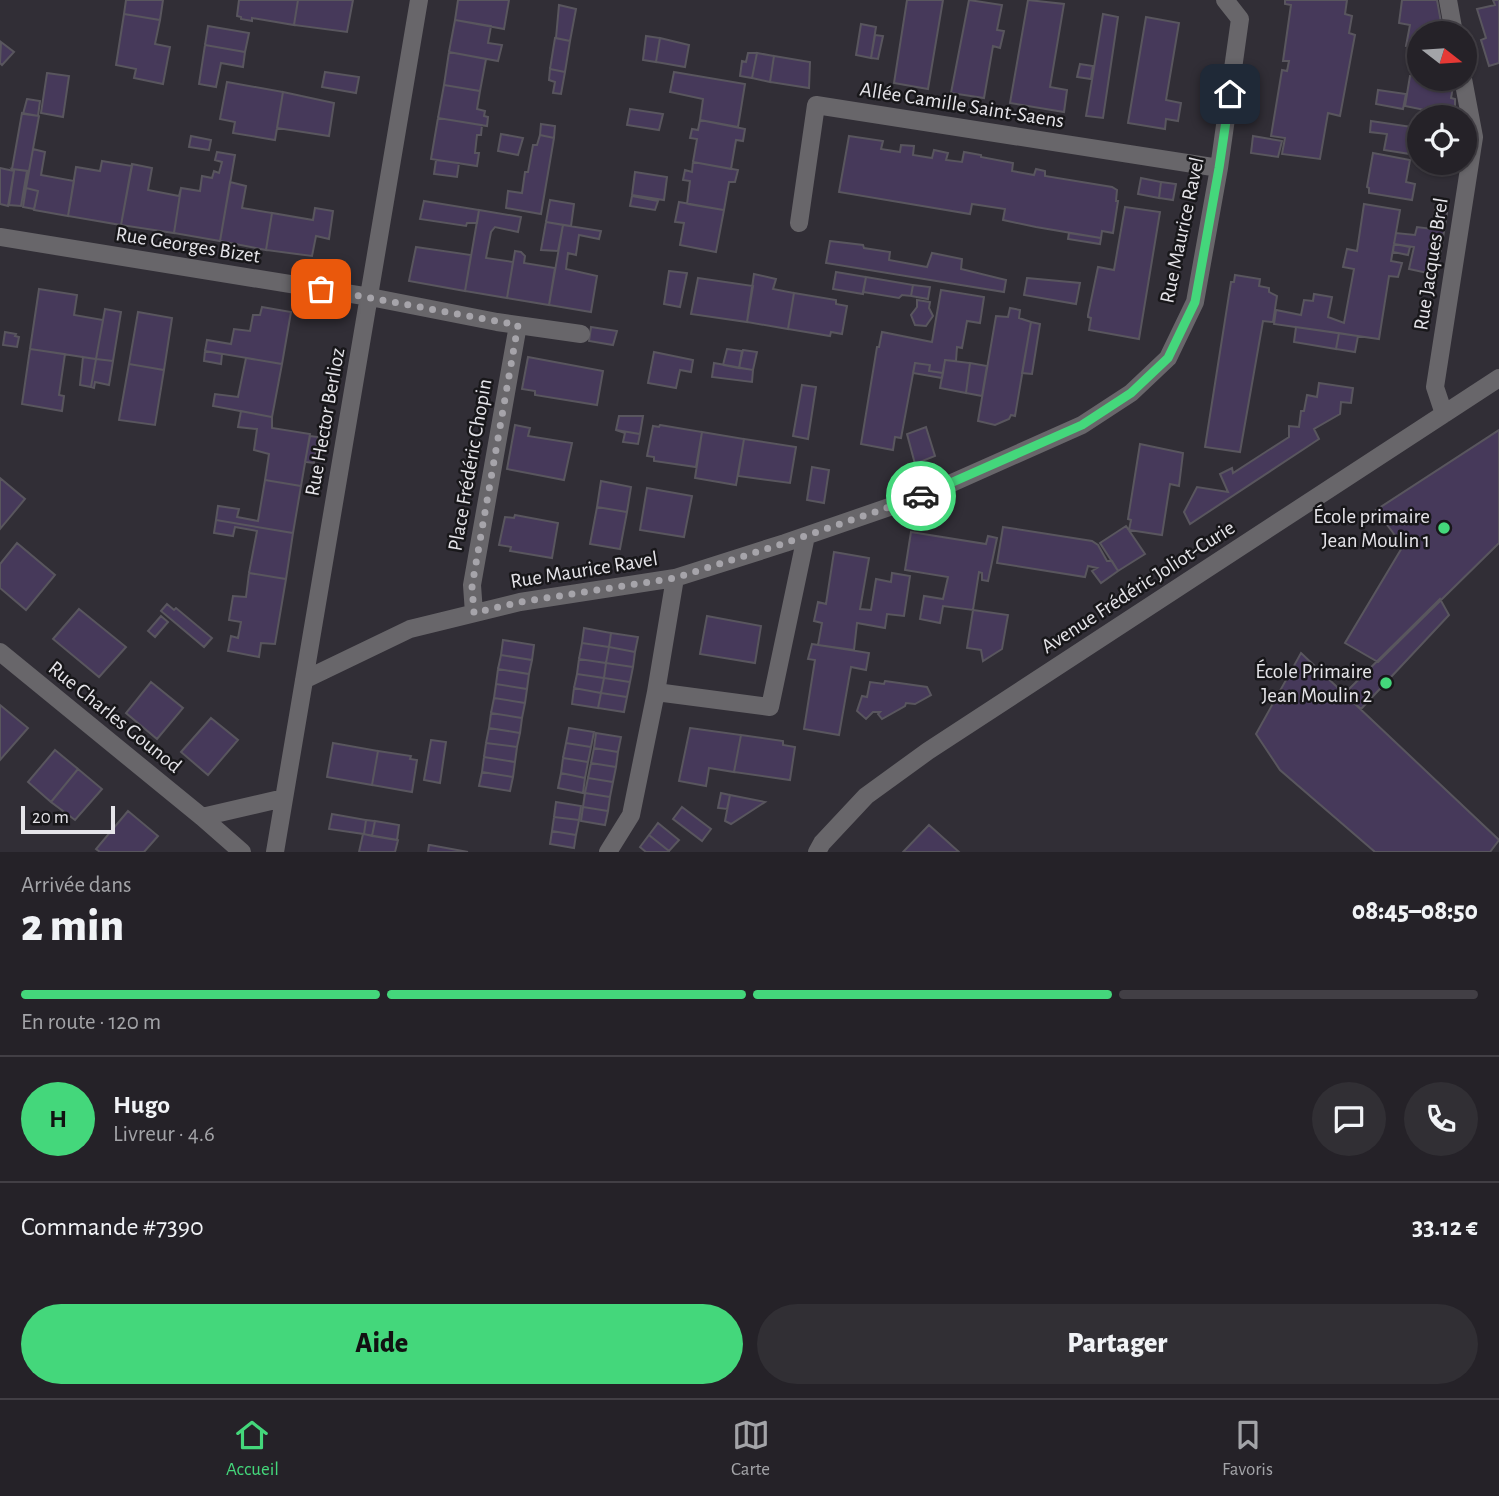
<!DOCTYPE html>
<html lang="fr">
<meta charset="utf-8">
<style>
body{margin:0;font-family:"Alegreya Sans",sans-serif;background:#312f34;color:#f1f3f6;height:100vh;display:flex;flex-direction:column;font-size:26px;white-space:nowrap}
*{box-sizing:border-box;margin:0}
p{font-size:23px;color:#a3a4a8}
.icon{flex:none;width:38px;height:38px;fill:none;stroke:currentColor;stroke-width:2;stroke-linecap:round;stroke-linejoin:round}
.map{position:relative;height:852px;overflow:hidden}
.drawer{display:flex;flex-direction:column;background:#252228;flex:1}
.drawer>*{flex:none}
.needle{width:46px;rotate:107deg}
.tools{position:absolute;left:1407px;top:21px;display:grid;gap:14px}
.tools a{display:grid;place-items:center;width:70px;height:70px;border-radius:50%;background:#252228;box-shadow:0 2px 5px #0004,0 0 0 2px #423f45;font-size:35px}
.scale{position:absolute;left:21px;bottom:18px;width:94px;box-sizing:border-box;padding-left:7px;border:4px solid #e5e4e9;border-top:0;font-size:19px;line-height:24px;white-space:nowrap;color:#e5e4e9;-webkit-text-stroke:5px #18171a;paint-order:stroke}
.pin{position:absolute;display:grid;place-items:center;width:60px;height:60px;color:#fff;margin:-30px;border-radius:14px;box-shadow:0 4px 10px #0006}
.courier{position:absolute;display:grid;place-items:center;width:70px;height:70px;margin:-35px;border:5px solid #44d77b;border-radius:50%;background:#fff;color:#222;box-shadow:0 2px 9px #0007}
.overview em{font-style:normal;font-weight:800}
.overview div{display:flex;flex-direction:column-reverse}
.overview{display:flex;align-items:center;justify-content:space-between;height:119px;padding:0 21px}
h1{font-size:46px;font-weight:800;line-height:52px}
.bar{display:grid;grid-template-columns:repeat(4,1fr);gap:10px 7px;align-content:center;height:84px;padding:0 21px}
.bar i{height:9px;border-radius:5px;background:#423f45}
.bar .on{background:#44d77b}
.bar p{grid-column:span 4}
.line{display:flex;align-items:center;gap:18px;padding:0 21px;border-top:2px solid #423f45}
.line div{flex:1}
.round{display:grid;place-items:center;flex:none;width:74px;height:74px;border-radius:37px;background:#312f34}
.action{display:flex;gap:14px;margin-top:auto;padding:14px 21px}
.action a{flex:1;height:80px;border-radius:42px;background:#44d77b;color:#111;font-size:28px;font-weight:800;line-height:80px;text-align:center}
.action a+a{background:#312f34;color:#f1f3f6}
.tabs{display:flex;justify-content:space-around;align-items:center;height:98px;border-top:2px solid #423f45;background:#252228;font-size:19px;color:#a3a4a8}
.tabs a{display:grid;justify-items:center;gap:4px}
.tabs .on{color:#44d77b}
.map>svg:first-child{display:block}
</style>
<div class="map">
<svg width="1499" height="852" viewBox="0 0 1499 852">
<rect width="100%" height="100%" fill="#312e36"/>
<path fill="#46395a" stroke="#59565e" stroke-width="2" d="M126 0H163L160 20 124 14Z
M239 0H298L294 25 252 18V21L241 19V17L237 16Z
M298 0H353L347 32 294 25Z
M458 0H509L504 29 455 20Z
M907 0H943L928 89 894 83Z
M969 0 1002 5 997 30 1004 31 1000 48 993 46 984 98 951 93Z
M1028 0 1064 4 1050 87 1067 90 1064 112 1010 103Z
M1285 0H1347L1345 14 1352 16 1349 33 1355 35 1340 116 1328 113 1320 159 1282 154 1285 138 1271 136 1282 70 1287 71 1289 61H1283L1291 5 1285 4Z
M1402 0H1437L1443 33H1419V79H1452L1453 87 1451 98 1455 99V113L1458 114 1459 117H1430V111L1405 106 1410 76H1414L1419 48 1406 46 1410 25 1399 23Z
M1493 0H1499V63L1489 66 1481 40 1486 38 1477 9 1495 5Z
M559 5 576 9 570 41 556 38Z
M124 14 160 20 155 44 170 47 163 84 134 78 136 69 116 65Z
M1103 14 1118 17 1103 118 1086 116Z
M1146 17 1179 23 1166 100 1181 103 1178 121 1166 119 1165 129 1128 123Z
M455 20 491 26 488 43 502 45 498 61 449 52Z
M861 24 876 27 871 58 856 55Z
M208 26 249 33 245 52 205 45Z
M875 35 883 36 878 59 871 58Z
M646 36 660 38 656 62 643 60Z
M555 38 570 41 565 72 550 69Z
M660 38 689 45 685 67 656 62Z
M1 42 14 52 2 65 0 63Z
M205 45 245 52 243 67 221 63 216 87 199 84Z
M449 52 486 59 480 91 444 85Z
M748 53H757L752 78 740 76 742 61 746 62Z
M757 53 774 56 770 82 752 78Z
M774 56 810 62 809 88 770 82Z
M1080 64 1093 66 1091 79 1077 77Z
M550 69 565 72 561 94 553 93 555 82 549 80Z
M325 72 359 77 356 93 322 87Z
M674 72 745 84 738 127 700 120 703 99 670 92Z
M47 73 69 76 63 117 41 113Z
M227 82 283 92 275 140 233 133 235 122 220 119Z
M444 85 480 91 477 109 485 111 484 116 488 117 487 126 438 118Z
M1378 90 1406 94 1403 109 1376 104Z
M283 92 334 103 329 136 277 128Z
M27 99 40 101 38 116 23 114Z
M630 109 663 114 659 130 627 125Z
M22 113 39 116 29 171 12 169Z
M438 118 482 125 481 135H477L475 153H479L477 166 431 159Z
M700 120 745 129 743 141 736 140 731 169 693 162 697 139 690 138 692 129 698 130Z
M1371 121 1419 128V148L1411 147 1410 154 1384 150 1387 134 1370 132Z
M541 124 555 126 554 138 540 135Z
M501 134 523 138 518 155 498 151Z
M540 135 554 138 541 214 506 208 508 191 522 193 525 172H528L533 145H537Z
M191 136 211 140 209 150 189 147Z
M849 136 883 141 881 149 900 152 901 145 914 146 913 155 932 158 934 150 948 153 946 160 962 162 964 152 981 155V157L1013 163 1012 171 1034 175 1036 169 1045 171V176L1112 187 1117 190 1116 201H1118L1113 233 1102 231 1101 238 1036 227 1003 220 1005 209 972 204 970 214 839 192Z
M1253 136 1282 141 1278 157 1251 153Z
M33 149 45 152 41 175 74 181 68 216 34 210 38 191 26 188Z
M217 152 235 155 220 241 174 233 181 188 200 191 202 176 212 178 214 171 219 173 222 162 215 160Z
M1373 153 1410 160 1406 182 1415 184 1412 200 1369 193V188L1367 187Z
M436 160 459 163 457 177 434 174Z
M102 161 132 166 121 225 68 216 76 167 100 171Z
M693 162 738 170 735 182H729L724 210 687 204 690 181 683 180 685 170 692 172Z
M132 164 152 168 148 190 179 196 181 188 174 233 121 225Z
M0 168 14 171 8 206 0 204Z
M12 169 27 171 21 206 9 205 14 171Z
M635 172 667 177 664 200 632 195Z
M1141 178 1161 182 1159 198 1138 194Z
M230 182 246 186 242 208 272 213 266 250 220 241Z
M1161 182 1176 184 1173 200 1159 198Z
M26 188 38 191 34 209 23 207Z
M632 196 658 201 655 210 630 206Z
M550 200 574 204 571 226 546 222Z
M424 201 479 210 477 223H467L466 226 420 219Z
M679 202 724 210 716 252 680 245 684 223 675 222Z
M1364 204 1400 210 1391 261 1402 263 1398 277 1389 276 1379 339 1274 324 1276 310 1301 315 1304 300 1313 301 1314 294 1332 297 1328 317 1344 323 1354 269 1343 267 1347 249 1357 251Z
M1125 207 1160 212 1139 339 1089 330 1091 318 1088 317V315L1098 267 1114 270Z
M315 208 333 211 329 239 316 236 312 256 266 250 272 213 313 220Z
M479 210 521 217 518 232 495 227 491 232 486 258 513 262 507 298 465 291Z
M1435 210 1447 213 1437 275 1409 269 1414 247 1394 244 1396 233 1415 235 1417 227 1432 229Z
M546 222 563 225 558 251 541 250Z
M563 225 601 231 599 239 579 235 576 255 568 253 566 269 597 276 591 312 549 305Z
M1069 233 1101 238 1100 244 1068 239Z
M830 241 863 245 864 248 890 252 889 260 927 267 932 253 962 259 961 269 1006 280 1004 292 826 263Z
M1394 244 1410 247 1408 255 1393 252Z
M416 247 471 255 465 291 409 281Z
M515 251 521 252 525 256 524 263 555 268 549 305 507 298Z
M669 271 687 273 680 307 664 304Z
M836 272 866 277 863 294 833 289Z
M754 274 776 279 773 289 794 293 788 329 747 322Z
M1235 275 1260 279 1259 286 1269 288V292L1277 296 1273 322 1263 321 1240 452 1205 447 1231 282H1234Z
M866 277 913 285 911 296 902 295 899 298 863 292Z
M698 278 753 286 747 322 691 314Z
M1027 278 1080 283 1076 304 1024 295Z
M913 285 930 287 928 299 911 296Z
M39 289 77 295 74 315 103 320 96 359 30 349Z
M941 290 984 297 980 323 967 321 962 348 957 347 956 361 945 360 943 373 929 371 930 365 915 363 901 438 895 437 893 450 861 444 877 347H879L882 332 932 342Z
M794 293 836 300V304L847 306 842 334 831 332 830 336 788 329Z
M917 300 930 302 929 308 933 316 926 326 915 325 911 315 917 307Z
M262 307 291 312 282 364 205 351 207 340 231 344 234 329 250 331 253 315H260Z
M1010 308 1020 310 1019 318 1031 322 1015 416 1011 415 1009 419 995 425 978 421 996 316 1008 317Z
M105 309 121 312 113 361 96 359Z
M138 312 172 318 164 370 129 364Z
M1031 322 1040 324 1032 374 1022 373Z
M591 327 617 331 613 345 589 341Z
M1296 327 1339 333 1336 349 1294 342Z
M5 332 16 334 15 336 19 337 17 347 3 345Z
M1339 333 1358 336 1355 352 1336 349Z
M30 349 65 354 59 395 64 396 62 411 22 404Z
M727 349 742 351 739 368 723 365Z
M743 350 757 352 753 370 739 368Z
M205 351 222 354 221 364 204 361Z
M654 352 693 360 691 372 680 370 676 388 648 383Z
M83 357 96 359 91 387 80 385Z
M528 357 603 371 597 405 535 395V391L522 389Z
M246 358 282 364 272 417 213 406 215 394 238 397Z
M96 359 113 361 109 385 95 382 94 388 91 387Z
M945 360 970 363 966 393 940 388Z
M714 363 753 370 752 382 712 377Z
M915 363 930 365 929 371 943 373 942 378 913 373Z
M970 363 987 366 982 396 966 393Z
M129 364 164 370 155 425 119 420Z
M1319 383 1353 388 1351 403 1341 402 1340 414 1314 429 1319 439 1190 524 1184 512 1197 487 1228 492 1220 474 1232 468 1233 473 1289 437V426L1299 427 1301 411H1304L1307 395 1317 397Z
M802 385 816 387 808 439 793 436Z
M241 411 272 417V428L310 434 301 486 265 480 269 454 254 450 257 429 238 427Z
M619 416H643L640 434 616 430Z
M515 425 530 428 528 436 572 443 564 480 507 469Z
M660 425 702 432 696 467 654 461V457L647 456 653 426 659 427Z
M926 427 935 456 915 464 907 434Z
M616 430 640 434 638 444 623 442 625 433Z
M1499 430V543L1378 662 1345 643 1403 546 1376 510Z
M702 432 744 439 736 485 695 478Z
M310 436 318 437 314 463 305 462Z
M744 439 796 447 790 483 738 476Z
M1140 444 1183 453 1179 486 1170 484 1162 535 1129 530 1131 520 1128 519Z
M812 467 829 470 824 503 807 500Z
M0 478 25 499 0 529Z
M265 480 301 486 293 533 216 520 218 506 239 509 237 517 258 521Z
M601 481 631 487 627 512 597 507Z
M647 488 692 496 684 537 640 530Z
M597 507 627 512 620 549 590 544Z
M515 515 558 523 552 558 510 551 511 547 499 545 505 517 514 518Z
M216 520 293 533 286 579 249 573 257 531 235 527 233 536 214 533Z
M1126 526 1145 554 1118 571 1100 543Z
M1003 527 1092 541 1098 545 1107 561H1112L1118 571 1101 583 1092 571 1097 568 1088 566 1085 577 997 563Z
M911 532 986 544 988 536 997 538 988 581 982 580V573L979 572 973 610 943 606 940 623 920 619 924 596 943 599 948 577 905 570Z
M17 543 55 575 26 610 0 588V564Z
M834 552 869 558 860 609 871 610 876 579 891 582 892 573 910 576 904 616 887 614 885 628 857 623 854 650 818 645 822 623 814 621 818 602 826 604Z
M249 573 286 579 275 644 261 643 259 657 228 651 231 636 238 638 241 622 229 620 233 596 246 597Z
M1440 599 1449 615 1361 709 1344 694Z
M167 604 174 610 176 608 212 638 204 647 161 611Z
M79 609 126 647 99 677 53 639Z
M973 610 1008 615 1002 649 983 661 981 650 967 648Z
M161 616 168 622 155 637 148 631Z
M707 616 761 626 755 663 700 654Z
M584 628 611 633 609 647 582 643Z
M611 633 638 637 635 652 609 647Z
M503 640 534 645 532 660 501 655Z
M582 643 609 647 606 663 579 659Z
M812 644 869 653 866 670 851 667 839 735 804 729 815 660 808 659Z
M609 647 635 652 633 667 606 663Z
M1301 653 1499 840 1490 852H1375L1280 770 1256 734Z
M501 655 532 660 529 674 498 669Z
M579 659 606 663 604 678 577 674Z
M606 663 633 667 630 682 604 678Z
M498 669 529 674 527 689 496 684Z
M577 674 604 678 601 693 574 688Z
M604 678 630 682 627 697 601 693Z
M885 681 927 687 931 695 915 704 906 703 905 706 882 719 878 714 880 712H873L866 719 857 711 862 696 867 697 870 682 884 684Z
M151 682 183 708 157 739 126 713Z
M496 684 527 689 525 703 494 698Z
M574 688 601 693 598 708 572 704Z
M601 693 627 697 624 712 598 708Z
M494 698 525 703 522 718 491 713Z
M0 705 28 728 0 760Z
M491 713 522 718 520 733 489 728Z
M211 718 238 740 208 775 181 752Z
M489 728 520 733 517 747 486 743Z
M569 728 594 732 591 747 566 743Z
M690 728 741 735 734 772 709 768 706 786 679 781Z
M596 733 621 737 618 752 594 748Z
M741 735 783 741V745L795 747 790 780 734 772Z
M431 740 446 742 440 783 424 780Z
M333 743 378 751 372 785 327 777Z
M486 743 517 747 515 762 484 757Z
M566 743 591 747 588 762 563 758Z
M594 748 618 752 616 767 591 763Z
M55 750 78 769 51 802 28 782Z
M378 751 411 756 410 759 417 760 412 792 372 785Z
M484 757 515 762 513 777 482 772Z
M563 758 588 762 585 778 561 773Z
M591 763 616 767 613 782 588 778Z
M78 769 102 789 75 820 51 802Z
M482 772 513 777 510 791 479 786Z
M561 773 585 778 583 793 558 788Z
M588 778 613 782 610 797 585 793Z
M585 793 610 797 608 811 583 807Z
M721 793 730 795 727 809 718 808Z
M730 795 765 802 731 824 725 821Z
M556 802 581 806 579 820 554 817Z
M583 807 608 811 605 825 581 821Z
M682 807 711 829 702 841 673 819Z
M128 811 158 836 144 852H100L96 849Z
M332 814 366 820 364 834 329 829Z
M554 817 579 820 576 835 552 831Z
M366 820 375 821 372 836 364 834Z
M375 821 399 825 397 840 372 836Z
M658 823 679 840 669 851 649 835Z
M929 825 959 852H903Z
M552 831 576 835 574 848 550 844Z
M363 834 398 840 395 852H359Z
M649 835 669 851V852H646L640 847Z
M429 845H430L468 852H428Z"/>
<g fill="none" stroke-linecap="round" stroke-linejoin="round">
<path stroke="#68666a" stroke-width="18" d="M1448 0 1454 33
M799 223 816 105 1219 168
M0 237 370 297 497 322 581 334
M1444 414 1435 387 1474 137 1463 79
M474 613 472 585 518 325
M0 652 202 817 242 852
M304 680 410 629 520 602 675 578 785 543 927 494 1082 425 1131 393 1168 358 1195 302 1219 168 1240 19 1225 0
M656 692 675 578
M202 817 284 798
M275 852 419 0
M608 852 631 815 656 692 770 707 806 536
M817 852 822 843 866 796 928 751 1499 378"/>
</g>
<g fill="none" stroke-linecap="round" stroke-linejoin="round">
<path stroke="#a6a4aa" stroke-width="7" stroke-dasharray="0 12.6" d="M321 289 518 325 472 586 474 613 520 602 675 578 785 543 921 496"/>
<path stroke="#44d77b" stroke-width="9" d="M921 496 1082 425 1131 393 1168 358 1195 302 1219 168 1230 94"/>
</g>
<g fill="#44d77b" stroke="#18171a" stroke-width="2.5">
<circle cx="1444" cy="528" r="7"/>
<circle cx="1386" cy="683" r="7"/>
</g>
<g text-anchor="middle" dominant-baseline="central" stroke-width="5" stroke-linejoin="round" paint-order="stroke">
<g font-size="21" fill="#e5e4e9" stroke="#18171a">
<text transform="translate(962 105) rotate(9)">Allée Camille Saint-Saens</text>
<text transform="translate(1182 230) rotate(-78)">Rue Maurice Ravel</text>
<text transform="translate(188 245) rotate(9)">Rue Georges Bizet</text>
<text transform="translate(1431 264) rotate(-81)">Rue Jacques Brel</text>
<text transform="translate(325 422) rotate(-80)">Rue Hector Berlioz</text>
<text transform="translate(470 465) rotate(-80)">Place Frédéric Chopin</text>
<text transform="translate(584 570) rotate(-9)">Rue Maurice Ravel</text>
<text transform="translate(1138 587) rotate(-33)">Avenue Frédéric Joliot-Curie</text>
<text transform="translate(115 717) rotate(39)">Rue Charles Gounod</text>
</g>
<g font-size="21" fill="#e5e4e9" stroke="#18171a" text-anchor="end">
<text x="1430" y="516">École primaire<tspan x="1430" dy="24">Jean Moulin 1</tspan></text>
<text x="1372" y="671">École Primaire<tspan x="1372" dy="24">Jean Moulin 2</tspan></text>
</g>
</g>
</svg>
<div class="tools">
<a><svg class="needle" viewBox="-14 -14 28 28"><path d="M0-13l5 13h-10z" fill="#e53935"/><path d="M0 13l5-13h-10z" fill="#a3a4a8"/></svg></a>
<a><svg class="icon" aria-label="locate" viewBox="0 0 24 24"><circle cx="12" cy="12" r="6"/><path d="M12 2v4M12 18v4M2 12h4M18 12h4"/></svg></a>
</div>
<div class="scale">20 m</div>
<div class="pin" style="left:321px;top:289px;background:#ea580c"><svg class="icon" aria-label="bag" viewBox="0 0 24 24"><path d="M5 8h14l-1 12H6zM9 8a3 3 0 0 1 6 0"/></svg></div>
<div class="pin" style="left:1230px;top:94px;background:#1f2937"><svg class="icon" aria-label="home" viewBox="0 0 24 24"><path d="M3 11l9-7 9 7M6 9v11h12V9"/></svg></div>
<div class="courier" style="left:921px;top:496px"><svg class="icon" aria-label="car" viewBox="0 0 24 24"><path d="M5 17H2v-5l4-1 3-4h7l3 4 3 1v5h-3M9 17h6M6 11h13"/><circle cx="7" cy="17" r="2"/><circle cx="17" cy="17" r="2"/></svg></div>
</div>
<section class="drawer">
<div class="overview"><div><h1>2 min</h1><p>Arrivée dans</p></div><em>08:45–08:50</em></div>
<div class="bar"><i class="on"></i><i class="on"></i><i class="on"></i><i></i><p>En route · 120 m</p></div>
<div class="line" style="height:126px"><b class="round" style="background:#44d77b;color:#111">H</b><div><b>Hugo</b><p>Livreur · 4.6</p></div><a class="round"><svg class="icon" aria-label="chat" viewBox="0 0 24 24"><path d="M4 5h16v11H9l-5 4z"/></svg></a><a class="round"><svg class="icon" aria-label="phone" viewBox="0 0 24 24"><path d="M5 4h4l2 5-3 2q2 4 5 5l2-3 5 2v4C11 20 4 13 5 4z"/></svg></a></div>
<div class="line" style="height:91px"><div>Commande #7390</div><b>33.12 €</b></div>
<div class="action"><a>Aide</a><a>Partager</a></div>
</section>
<nav class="tabs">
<a class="on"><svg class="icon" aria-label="home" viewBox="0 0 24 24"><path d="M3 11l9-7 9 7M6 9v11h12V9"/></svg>Accueil</a>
<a><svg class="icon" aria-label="map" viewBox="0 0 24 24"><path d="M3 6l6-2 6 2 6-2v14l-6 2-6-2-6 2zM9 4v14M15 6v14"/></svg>Carte</a>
<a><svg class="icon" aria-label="saved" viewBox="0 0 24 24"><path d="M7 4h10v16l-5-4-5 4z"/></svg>Favoris</a>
</nav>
